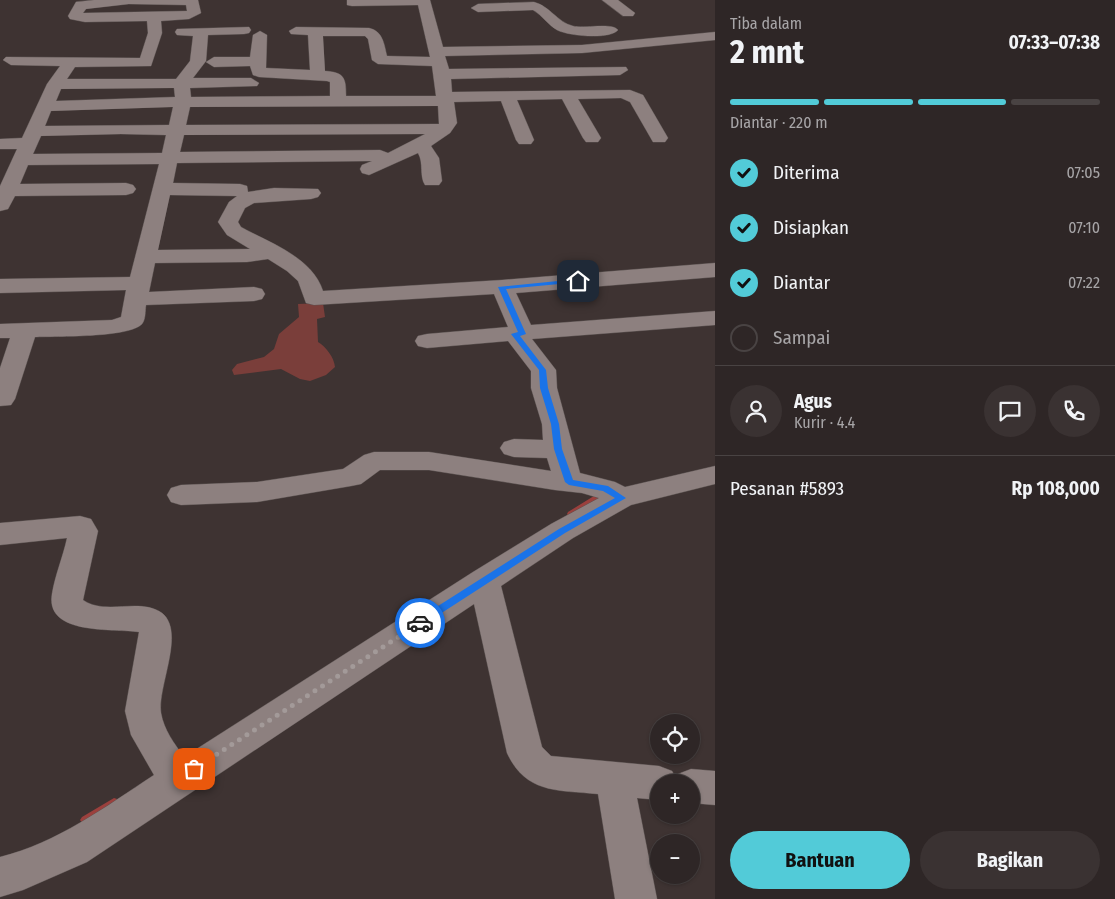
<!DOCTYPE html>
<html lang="id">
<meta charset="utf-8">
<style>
body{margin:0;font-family:"Fira Sans Condensed",sans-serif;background:#3a3232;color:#f1f3f6;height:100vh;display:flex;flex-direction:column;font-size:19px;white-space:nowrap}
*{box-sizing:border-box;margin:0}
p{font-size:16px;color:#a7a5a7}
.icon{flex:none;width:28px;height:28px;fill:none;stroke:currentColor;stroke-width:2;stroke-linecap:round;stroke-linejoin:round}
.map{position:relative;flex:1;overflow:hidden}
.details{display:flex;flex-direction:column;background:#2e2626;width:400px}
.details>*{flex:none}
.buttons{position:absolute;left:650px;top:714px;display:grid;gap:10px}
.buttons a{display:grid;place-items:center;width:50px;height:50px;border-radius:50%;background:#2e2626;box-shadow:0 1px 4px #0004,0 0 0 1px #494343;font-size:25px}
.pin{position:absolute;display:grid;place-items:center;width:42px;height:42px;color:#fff;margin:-21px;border-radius:10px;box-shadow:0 2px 8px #0006}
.courier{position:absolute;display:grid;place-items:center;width:50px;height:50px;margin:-25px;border:4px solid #1a73e8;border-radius:50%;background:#fff;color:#222;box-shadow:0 1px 6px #0007}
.overview em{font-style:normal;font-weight:700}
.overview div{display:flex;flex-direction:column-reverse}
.overview{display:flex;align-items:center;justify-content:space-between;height:85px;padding:0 15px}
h1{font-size:32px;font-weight:700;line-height:38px}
.bar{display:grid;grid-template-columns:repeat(4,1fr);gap:8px 5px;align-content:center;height:60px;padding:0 15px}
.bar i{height:6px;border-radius:4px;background:#494343}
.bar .selected{background:#52cbd8}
.bar p{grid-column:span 4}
.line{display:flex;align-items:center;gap:12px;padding:0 15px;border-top:1px solid #494343}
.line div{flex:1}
.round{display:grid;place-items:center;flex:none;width:52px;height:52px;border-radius:26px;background:#3a3232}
ol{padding:0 15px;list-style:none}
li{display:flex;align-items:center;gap:15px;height:55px}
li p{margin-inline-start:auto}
li .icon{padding:5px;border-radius:50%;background:#52cbd8;color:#111;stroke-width:4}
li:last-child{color:#a7a5a7}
li i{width:28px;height:28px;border:2px solid #494343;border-radius:50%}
.primary-button{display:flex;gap:10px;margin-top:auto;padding:10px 15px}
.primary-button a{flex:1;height:58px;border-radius:30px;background:#52cbd8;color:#111;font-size:20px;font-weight:700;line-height:58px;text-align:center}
.primary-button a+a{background:#3a3232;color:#f1f3f6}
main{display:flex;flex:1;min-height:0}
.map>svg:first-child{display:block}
</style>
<main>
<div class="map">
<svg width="715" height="899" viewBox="0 0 715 899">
<rect width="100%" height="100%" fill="#3e3332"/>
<path fill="#7a3e3a" d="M323 303 325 317 317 319 318 342C326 347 334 357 335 367L326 375 310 381 300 379 281 369 234 375 232 370 237 364 264 357 274 349 279 334 299 317 298 304Z"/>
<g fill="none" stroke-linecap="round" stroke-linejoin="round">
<path fill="#9b403d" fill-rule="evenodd" d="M602 491H605L609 493 608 495 574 516H568L567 514 568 512Z
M114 798 117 799 119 802 117 805 88 823 85 824 82 823 80 820 82 817Z"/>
<defs>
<path id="street" d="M94 0H198L201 13 189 19 161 21 162 33 151 66 75 67 67 79H176L190 61 193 36 177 35 175 32 177 29 249 27 251 30 249 33 244 34 208 35 206 61 193 78H251L259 83 257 86 190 88 191 97 330 96V82L327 81 259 77 253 75 250 66 214 67 206 62 214 57H250L253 35 260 31 267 35 266 68 310 70 308 35 291 34 289 31 296 27 369 28C383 31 384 44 387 56L430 57 418 5 352 6 347 5V0H430L443 47 582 45 715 32V40L582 53 445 56 449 69 626 67 628 70 620 75 451 79 452 92 630 90 643 95 668 138 665 142H653L630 102 621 98 578 99 601 138 598 142H586L583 138 562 99 517 100 534 140 531 144H519L516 140 501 101 454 102 457 123 450 133 431 146 439 158 442 181 439 185H425C419 176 424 163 418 153L369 175 362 173 360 169 362 165 372 161 177 163 173 183 240 184 247 186 248 192 274 188 318 189 321 193 318 197 311 199 254 203 245 208 238 222 241 227C270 243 312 257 323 291L502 280 715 263V277L516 293 531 325 715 311V325L532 339 556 370 557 388 580 473 615 482 625 487 715 466V484L631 505 573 538 501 586 542 747 551 756 659 766 672 771 676 778 678 774 691 769 715 771V805L691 803V782H659V800L637 798 657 899H615L598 794C558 790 526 794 507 753L474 604 87 862 23 890 0 897V857C57 843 105 807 154 775L131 735 125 711 139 632C114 628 45 636 52 594 55 575 63 557 67 538L0 545V523L80 516 91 519 98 531 83 600C106 616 139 597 162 613 186 632 157 687 161 713 164 730 174 743 184 757L473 572 551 524 599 498 582 493 555 490 429 470H380L361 484 351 486 257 502 181 505 171 502 167 495 171 488 181 485 257 482 343 469 364 455 374 452H429L551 471 547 458 514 457 504 454 500 448 504 442 514 439 543 440 542 424 531 388V371L508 341 427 348 418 346 415 341 418 336 427 334 508 327 494 294 314 305 306 303 298 281 287 271 268 259 247 262 155 263 149 292 254 287 262 289 265 294 262 299 254 301 146 305C145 311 146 319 142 324 129 338 56 336 35 337L15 399 11 405 0 406V368L10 338H0V324L112 320 121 317 126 290 0 293V279L130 277 159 164 28 165 20 184 126 183 133 185 136 189 133 193 126 195 15 196 8 209 0 211V186L17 149H0V139L22 138 47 84 60 66 11 65 3 60 6 57 140 58 148 33 147 21 85 22 70 19 68 16 76 2ZM129 4 186 5 187 11 83 13 86 9ZM323 36H365L368 39 372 60 378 64 432 66 436 96H346C346 79 345 72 325 71ZM174 88 175 97 56 101 61 89ZM438 106 439 124 186 125 190 107ZM173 107 169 125 45 126 51 111ZM121 134 166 135 162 153 33 154 41 136ZM425 134 388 153 380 150 180 152 184 135ZM170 195 237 196 229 202 218 222 227 235 250 249 158 250Z
M602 0H618L635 13 633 16H623Z
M534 2C550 6 557 22 573 26 584 29 612 22 618 30 610 40 568 36 557 30 548 25 542 15 533 10L478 12 471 8 478 4Z"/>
</defs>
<use href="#street" stroke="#5b5251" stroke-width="1"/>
<use href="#street" fill="#8d807f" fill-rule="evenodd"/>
</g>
<path fill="#1a73e8" d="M578 279 581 282 506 289 526 334 520 336 546 370 548 388 559 424 562 449 573 480 608 486 626 498 565 533 423 625H416V620L559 529 615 498 603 491 569 485 565 482 554 449 551 424 540 388 539 370 511 334 518 332 498 287Z"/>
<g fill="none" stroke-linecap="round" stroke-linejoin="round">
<path stroke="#a39a99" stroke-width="5" stroke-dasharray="0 9" d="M194 769 420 623"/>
</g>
</svg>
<div class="buttons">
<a><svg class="icon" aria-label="locate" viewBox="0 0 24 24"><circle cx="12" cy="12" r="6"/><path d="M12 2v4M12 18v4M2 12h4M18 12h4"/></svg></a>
<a>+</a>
<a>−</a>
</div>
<div class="pin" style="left:194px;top:769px;background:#ea580c"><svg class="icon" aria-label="bag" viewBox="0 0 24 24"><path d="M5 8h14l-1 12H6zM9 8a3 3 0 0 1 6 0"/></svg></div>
<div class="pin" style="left:578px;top:281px;background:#1f2937"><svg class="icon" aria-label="home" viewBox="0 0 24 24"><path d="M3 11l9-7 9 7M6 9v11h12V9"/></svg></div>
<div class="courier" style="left:420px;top:623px"><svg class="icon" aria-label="car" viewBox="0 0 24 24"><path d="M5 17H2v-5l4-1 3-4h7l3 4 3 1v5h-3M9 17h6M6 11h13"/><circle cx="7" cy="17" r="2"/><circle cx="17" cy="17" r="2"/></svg></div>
</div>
<section class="details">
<div class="overview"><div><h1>2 mnt</h1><p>Tiba dalam</p></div><em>07:33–07:38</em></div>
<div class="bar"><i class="selected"></i><i class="selected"></i><i class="selected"></i><i></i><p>Diantar · 220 m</p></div>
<ol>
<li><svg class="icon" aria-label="check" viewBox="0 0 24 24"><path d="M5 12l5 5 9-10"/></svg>Diterima<p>07:05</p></li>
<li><svg class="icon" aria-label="check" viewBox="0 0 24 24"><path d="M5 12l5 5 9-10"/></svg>Disiapkan<p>07:10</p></li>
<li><svg class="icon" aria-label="check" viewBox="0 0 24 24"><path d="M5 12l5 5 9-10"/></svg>Diantar<p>07:22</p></li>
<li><i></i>Sampai</li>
</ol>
<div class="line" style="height:90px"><a class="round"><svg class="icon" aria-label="person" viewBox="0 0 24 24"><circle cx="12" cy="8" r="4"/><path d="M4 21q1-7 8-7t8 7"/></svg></a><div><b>Agus</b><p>Kurir · 4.4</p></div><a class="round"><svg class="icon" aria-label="chat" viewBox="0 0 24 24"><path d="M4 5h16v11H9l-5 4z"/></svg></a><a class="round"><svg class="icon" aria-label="phone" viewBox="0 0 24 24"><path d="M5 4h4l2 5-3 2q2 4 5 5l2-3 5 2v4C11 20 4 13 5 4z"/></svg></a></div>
<div class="line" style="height:65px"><div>Pesanan #5893</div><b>Rp 108,000</b></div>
<div class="primary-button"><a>Bantuan</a><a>Bagikan</a></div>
</section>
</main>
